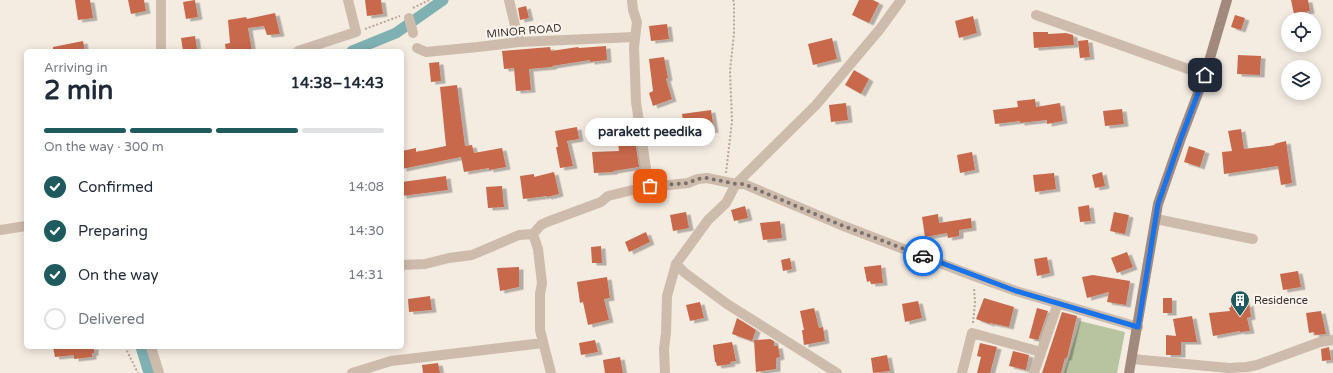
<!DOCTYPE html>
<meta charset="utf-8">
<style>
body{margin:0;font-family:"Varela Round",sans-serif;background:#f6f6f7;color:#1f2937;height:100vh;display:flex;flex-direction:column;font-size:15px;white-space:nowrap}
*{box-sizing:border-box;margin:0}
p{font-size:13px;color:#747a83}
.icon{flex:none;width:22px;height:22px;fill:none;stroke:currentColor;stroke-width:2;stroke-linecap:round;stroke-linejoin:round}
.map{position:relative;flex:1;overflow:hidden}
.drawer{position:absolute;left:24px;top:49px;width:380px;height:300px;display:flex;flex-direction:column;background:#fff;border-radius:6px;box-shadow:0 2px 10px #0003}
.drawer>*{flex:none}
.tools{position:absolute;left:1281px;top:12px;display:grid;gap:8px}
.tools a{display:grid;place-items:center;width:40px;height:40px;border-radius:50%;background:#fff;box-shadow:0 2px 10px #0003;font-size:20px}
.pin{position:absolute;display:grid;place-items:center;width:34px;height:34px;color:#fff;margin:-17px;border-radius:8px;box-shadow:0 2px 6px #0006}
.courier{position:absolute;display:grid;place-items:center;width:40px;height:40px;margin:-20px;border:3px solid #1a73e8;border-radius:50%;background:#fff;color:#222;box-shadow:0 1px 5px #0007}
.bubble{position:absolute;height:28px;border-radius:14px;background:#fff;box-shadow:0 2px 10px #0003;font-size:13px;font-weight:700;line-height:28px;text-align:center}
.head em{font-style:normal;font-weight:700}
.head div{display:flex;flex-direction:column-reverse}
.head{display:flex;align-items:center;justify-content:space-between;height:68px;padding:0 20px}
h1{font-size:26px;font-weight:700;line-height:30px}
.bar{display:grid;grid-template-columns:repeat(4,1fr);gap:6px 4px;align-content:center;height:48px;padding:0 20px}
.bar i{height:5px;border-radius:3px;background:#e0e1e3}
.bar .selected{background:#1f5a5e}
.bar p{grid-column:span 4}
ol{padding:0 20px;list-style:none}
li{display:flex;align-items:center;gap:12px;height:44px}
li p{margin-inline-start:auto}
li .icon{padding:4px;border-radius:50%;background:#1f5a5e;color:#fff;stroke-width:4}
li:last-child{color:#747a83}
li i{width:22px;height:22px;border:2px solid #e0e1e3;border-radius:50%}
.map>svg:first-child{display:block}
</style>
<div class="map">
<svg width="1333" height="373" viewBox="0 0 1333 373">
<defs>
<filter id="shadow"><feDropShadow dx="4.5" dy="2.5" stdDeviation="0" flood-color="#0004"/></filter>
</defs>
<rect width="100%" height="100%" fill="#f4ebe1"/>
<path fill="#b8c4a0" d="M1080 321 1125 332 1117 373H1064Z"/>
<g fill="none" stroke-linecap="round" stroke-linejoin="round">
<path stroke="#7fb0b2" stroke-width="11" d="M352 51 396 33 443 0
M141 347 149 373"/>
</g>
<path fill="#c8694b" filter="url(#shadow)" d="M75 0H90L93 18 78 20Z
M128 0H144L146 11 131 14Z
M195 0 198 17 186 19 183 2Z
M365 0H381L383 14 367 16Z
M859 0H873L879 3 869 23 852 15Z
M1291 0H1308L1310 11 1294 14Z
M526 6 529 18 520 20 518 8Z
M275 13 280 34 267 35 264 26 248 28 252 51H226L225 44 230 43 228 20 246 17 247 19Z
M1235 15 1245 18 1241 30 1231 27Z
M973 16 977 33 959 38 955 21Z
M667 24 669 39 651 41 649 26Z
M1033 32H1048V34L1066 33 1073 35 1074 45 1034 48Z
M195 36 197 49 183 51 181 38Z
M832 38 837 59 813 65 808 44Z
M1087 40H1088L1090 57 1080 58 1078 41Z
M83 41 85 51H53V47Z
M606 46 607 60 590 62V60L552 66V67L529 69 531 90 516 91 514 68 504 69 502 51 550 47 551 51 578 47 579 48Z
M1238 55 1261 56 1260 75 1237 74Z
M664 57 668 78 666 79 672 99 653 106 649 93 653 91 649 59Z
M439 62 441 81 431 82 429 63Z
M854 70 869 79 861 94 845 85Z
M457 85 465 146 472 145 474 153 502 148 506 167 489 170V168L464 172 461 157 402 169V151L416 148V152L446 146 440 87Z
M1035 99 1036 107 1060 103 1063 121 1047 124V120L1020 123V121L995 124 993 110 1018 107 1017 101Z
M846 103 848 120 831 122 829 105Z
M1122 109 1124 124 1105 126 1103 111Z
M711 110 714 130 685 133 682 114Z
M632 120 639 167 613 171V172L594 173 592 152 619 151 615 122Z
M577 127 579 139 567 141 573 166 560 168 556 147H558L555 131Z
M1241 129 1244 149 1275 145 1274 144 1286 141 1292 183 1281 185 1278 166 1224 174 1222 152 1232 151 1228 131Z
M1189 146 1205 151 1200 167 1184 162Z
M972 152 975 170 960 173 957 155Z
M554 172 559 194 547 197V196L523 199 520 176 534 174V177Z
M1102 172 1105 186 1095 188 1092 175Z
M1054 173 1056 189 1035 192 1033 175Z
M446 176 448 190 402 196V182Z
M502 186 504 207 488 208 486 187Z
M1089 205 1091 221 1080 222 1078 207Z
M745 206 748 218 734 221 731 210Z
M686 212 689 228 673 231 670 215Z
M1114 212 1129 215 1125 234 1110 231Z
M938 214 939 223 971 218 972 228 959 230V236L948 238 947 233 925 237 922 217Z
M780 221 782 238 763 240 760 223Z
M646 232 650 242 629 252 625 242Z
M601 246 602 263H592L591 247Z
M1127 252 1133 267 1117 273 1111 258Z
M1047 257 1050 273 1037 276 1034 259Z
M790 258 792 269 783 271 781 260Z
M881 265 883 283 871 284 870 281 867 282 864 267Z
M519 267V287L500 291 497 268Z
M1298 271 1301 287 1283 290 1280 274Z
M1093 275 1130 281 1126 305 1107 302 1109 292 1087 298 1082 277Z
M607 277 610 298 604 299 609 320 588 325 583 302 580 303 577 282Z
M430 296 432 310 409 312 408 299Z
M984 298 1014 307 1009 327 990 323V324L976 319Z
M1163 298H1172V313H1163Z
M918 301 922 318 905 322 902 304Z
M1245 301 1246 305 1249 303 1251 317 1247 318 1250 331 1240 332V331L1213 336 1209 313 1230 311 1229 308 1231 307V304Z
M700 302 704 318 690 321 686 305Z
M814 308 819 328 823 327 825 341 804 345 802 330H804L800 311Z
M1037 308 1048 311 1038 340 1029 338Z
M1321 311 1326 334 1315 335 1314 332 1309 333 1306 313Z
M1062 312 1077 316 1067 358H1065L1061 373H1042Z
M1192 316 1197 342H1181V355H1166V335L1176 336 1173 319Z
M737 318 756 330 752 341 732 334Z
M770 339 774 341V346H778L780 357 776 358V369L756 372 754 340Z
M595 340 598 352 581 355 579 343Z
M732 342 736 361 730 362 731 364 717 366 716 362H715L713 345Z
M980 343 997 347 990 373H977L981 357 977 356Z
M53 347H94V353H92V357L74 359V355L55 357Z
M1329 347 1331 360 1322 361 1321 349Z
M1013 351 1029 355 1026 370 1009 366Z
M887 355 890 371 873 373 871 358Z
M620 357 623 373H605L603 360Z
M438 363 440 373H423L422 365Z"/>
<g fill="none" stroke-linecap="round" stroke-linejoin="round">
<path stroke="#b9a596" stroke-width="2" stroke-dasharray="2 2" stroke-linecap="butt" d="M413 8 429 0
M365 29 400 16
M726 173 732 121 730 71 734 33V2L733 0
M973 323 975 303 974 287
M125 347 138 373"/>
<path stroke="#cdbbac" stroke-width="10" d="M161 0V51
M509 0 519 42
M632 0 633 10 637 22 634 47 636 102 647 175 651 186
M1036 15 1205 75
M409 18 413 33
M417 48 426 52 478 47 519 42 635 37
M298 51 356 32 348 0
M1156 219 1253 239
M0 230 26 226
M533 234 538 249 542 283 540 294V330L551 373
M676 264 685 273 727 304 837 373
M402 265 425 264 449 258 472 255 519 235 533 234 541 225 547 222 601 202 608 196 641 188 688 183 698 179 707 178 736 184H744L841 225 974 276 1016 291 1138 327
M151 347 159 373
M1132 359 1229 368 1247 367 1257 365 1320 342 1333 340
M352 373 391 361 543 343
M665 373 664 349 666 333 667 296 676 264 708 220 726 203 736 184 816 105 880 29 901 0
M962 373 972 333 1041 352
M1034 373 1058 303"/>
<path stroke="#a18a7d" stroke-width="10" d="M1129 373 1158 204 1181 138 1205 75 1227 0"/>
</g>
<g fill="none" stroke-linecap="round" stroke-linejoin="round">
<path stroke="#7c716b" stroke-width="4" stroke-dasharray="0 7.2" d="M650 186 688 183 698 179 707 178 736 184H744L841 225 923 256"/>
<path stroke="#1a73e8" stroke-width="5" d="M923 256 1016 291 1138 327 1158 204 1181 138 1205 75"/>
</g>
<defs>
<symbol id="building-pin" viewBox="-11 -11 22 30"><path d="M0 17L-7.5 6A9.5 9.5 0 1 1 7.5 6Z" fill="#1f5a5e" stroke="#fbf5ee"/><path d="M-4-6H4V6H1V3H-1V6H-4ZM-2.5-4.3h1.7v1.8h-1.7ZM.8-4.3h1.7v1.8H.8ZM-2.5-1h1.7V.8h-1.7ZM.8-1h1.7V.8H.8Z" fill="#fff"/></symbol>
</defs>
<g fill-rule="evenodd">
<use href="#building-pin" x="1229" y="289" width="22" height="30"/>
</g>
<g text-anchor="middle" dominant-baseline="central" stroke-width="4" stroke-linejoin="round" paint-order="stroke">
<g font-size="11" fill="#3b302b" stroke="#fbf5ee">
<text transform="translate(524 31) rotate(-5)">MINOR ROAD</text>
</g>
<g font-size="11" fill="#3b302b" stroke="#fbf5ee" text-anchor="start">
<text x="1254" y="300">Residence</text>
</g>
</g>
</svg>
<div class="tools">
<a><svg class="icon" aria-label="locate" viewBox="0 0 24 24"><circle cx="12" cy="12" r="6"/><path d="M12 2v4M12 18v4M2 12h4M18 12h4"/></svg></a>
<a><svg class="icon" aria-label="layers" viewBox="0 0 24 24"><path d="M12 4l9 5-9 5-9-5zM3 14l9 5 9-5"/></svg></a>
</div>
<div class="pin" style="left:650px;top:186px;background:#ea580c"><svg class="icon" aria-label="bag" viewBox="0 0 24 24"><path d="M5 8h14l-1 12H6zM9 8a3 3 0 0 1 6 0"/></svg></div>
<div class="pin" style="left:1205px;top:75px;background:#1f2937"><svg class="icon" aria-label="home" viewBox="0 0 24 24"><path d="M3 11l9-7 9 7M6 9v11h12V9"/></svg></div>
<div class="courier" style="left:923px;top:256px"><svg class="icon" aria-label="car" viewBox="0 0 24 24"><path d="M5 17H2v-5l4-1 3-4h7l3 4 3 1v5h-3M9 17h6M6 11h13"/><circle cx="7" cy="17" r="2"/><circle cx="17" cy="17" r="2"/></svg></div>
<div class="bubble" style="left:585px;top:118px;width:130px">parakett peedika</div>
<section class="drawer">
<div class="head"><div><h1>2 min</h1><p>Arriving in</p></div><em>14:38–14:43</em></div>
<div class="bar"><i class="selected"></i><i class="selected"></i><i class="selected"></i><i></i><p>On the way · 300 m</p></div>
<ol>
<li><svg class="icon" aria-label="check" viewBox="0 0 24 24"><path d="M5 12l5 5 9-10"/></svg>Confirmed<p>14:08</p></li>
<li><svg class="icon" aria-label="check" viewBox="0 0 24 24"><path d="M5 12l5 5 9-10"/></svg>Preparing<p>14:30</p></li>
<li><svg class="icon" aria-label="check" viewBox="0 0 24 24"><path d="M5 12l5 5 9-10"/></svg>On the way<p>14:31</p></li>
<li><i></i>Delivered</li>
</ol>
</section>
</div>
